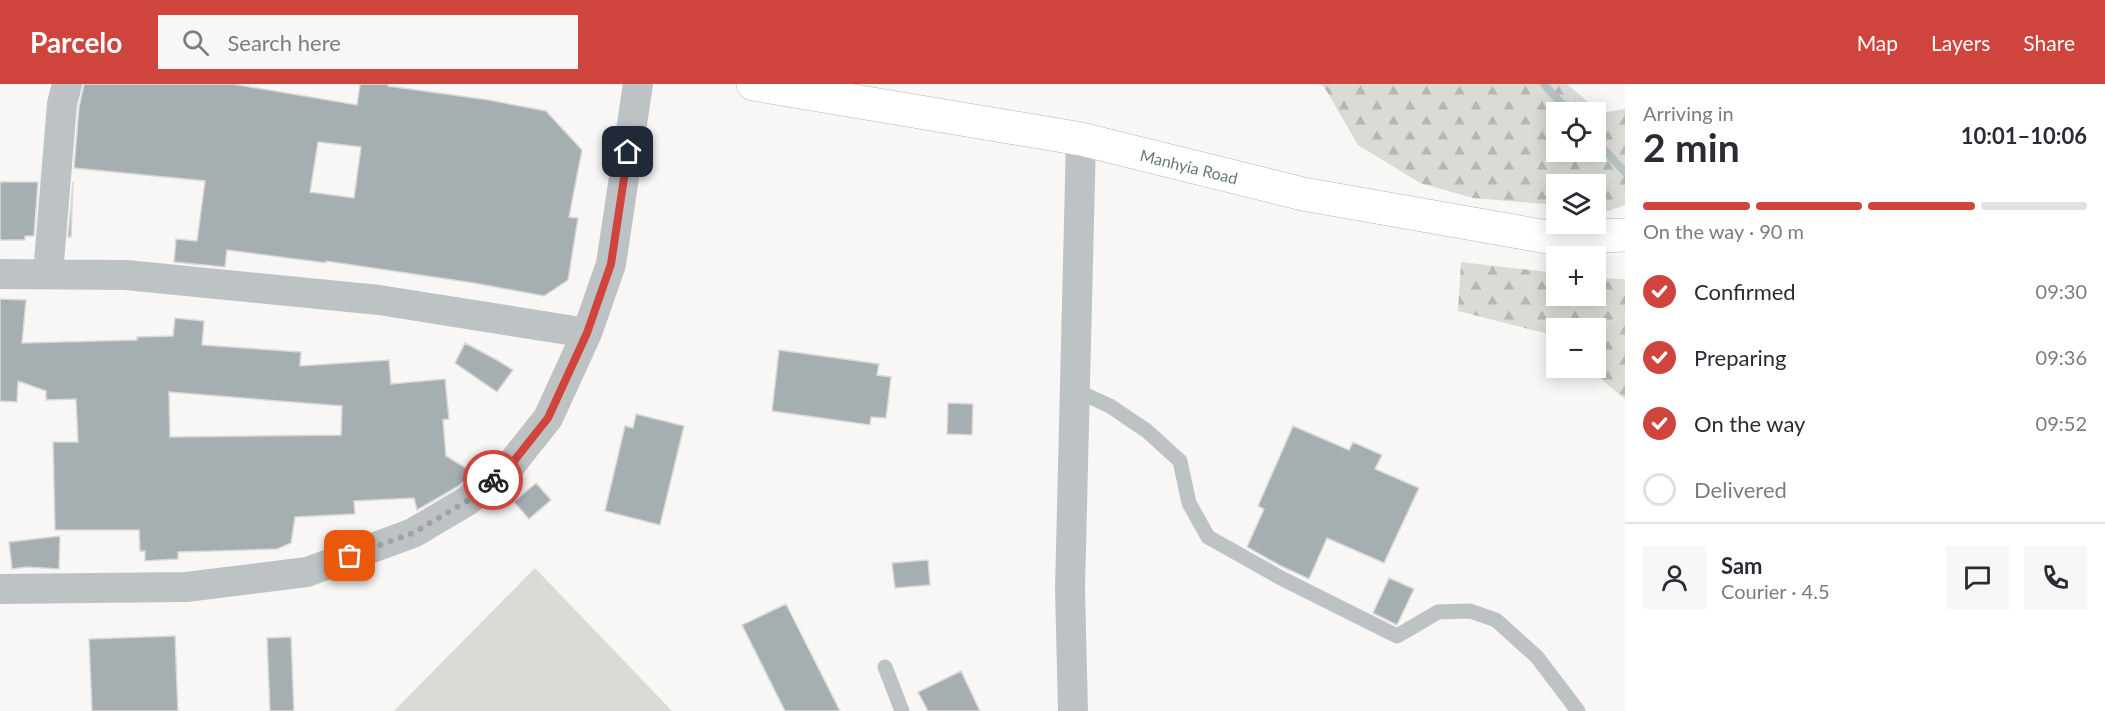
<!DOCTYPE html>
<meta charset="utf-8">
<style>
body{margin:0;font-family:Lato,sans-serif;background:#f7f7f7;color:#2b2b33;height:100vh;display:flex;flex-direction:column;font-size:22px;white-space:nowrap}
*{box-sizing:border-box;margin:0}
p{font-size:20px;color:#7c7c81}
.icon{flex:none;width:33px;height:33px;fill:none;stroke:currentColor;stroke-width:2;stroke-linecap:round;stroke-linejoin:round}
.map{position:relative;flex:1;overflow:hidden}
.sheet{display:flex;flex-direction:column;background:#fff;width:480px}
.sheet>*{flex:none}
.tools{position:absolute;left:1546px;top:18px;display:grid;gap:12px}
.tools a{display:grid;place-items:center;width:60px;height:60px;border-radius:0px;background:#fff;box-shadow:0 3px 15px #0003;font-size:30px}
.pin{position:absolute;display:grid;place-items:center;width:51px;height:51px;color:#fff;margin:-26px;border-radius:12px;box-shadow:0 3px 9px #0006}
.courier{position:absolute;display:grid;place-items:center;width:60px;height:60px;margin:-30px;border:4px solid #d0443e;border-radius:50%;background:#fff;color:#222;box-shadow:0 2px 8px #0007}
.head em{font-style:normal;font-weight:700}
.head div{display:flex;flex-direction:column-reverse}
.head{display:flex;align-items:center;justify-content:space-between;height:102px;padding:0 18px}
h1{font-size:39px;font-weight:700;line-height:45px}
.bar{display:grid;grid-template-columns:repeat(4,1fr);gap:9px 6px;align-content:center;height:72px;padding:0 18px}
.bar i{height:8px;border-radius:4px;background:#e1e1e2}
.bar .selected{background:#d0443e}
.bar p{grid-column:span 4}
.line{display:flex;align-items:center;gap:15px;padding:0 18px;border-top:2px solid #e1e1e2}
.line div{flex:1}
.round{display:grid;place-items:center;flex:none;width:63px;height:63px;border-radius:0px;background:#f7f7f7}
ol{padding:0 18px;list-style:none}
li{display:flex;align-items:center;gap:18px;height:66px}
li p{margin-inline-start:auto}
li .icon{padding:6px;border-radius:50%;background:#d0443e;color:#fff;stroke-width:4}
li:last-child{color:#7c7c81}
li i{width:33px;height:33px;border:3px solid #e1e1e2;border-radius:50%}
header{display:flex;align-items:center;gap:36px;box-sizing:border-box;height:84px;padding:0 30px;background:#d0443e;color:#fff}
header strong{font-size:28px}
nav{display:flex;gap:33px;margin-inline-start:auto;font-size:21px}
.search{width:420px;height:54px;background:#f7f7f7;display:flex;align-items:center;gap:15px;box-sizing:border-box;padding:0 21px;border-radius:0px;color:#7c7c81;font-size:22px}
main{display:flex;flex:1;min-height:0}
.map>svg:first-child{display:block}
</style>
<header>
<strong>Parcelo</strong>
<div class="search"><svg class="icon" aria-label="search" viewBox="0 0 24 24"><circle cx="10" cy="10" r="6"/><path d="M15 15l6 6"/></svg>Search here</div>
<nav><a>Map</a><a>Layers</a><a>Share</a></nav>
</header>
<main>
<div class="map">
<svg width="1625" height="627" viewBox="0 0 1625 627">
<defs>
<pattern id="forest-firs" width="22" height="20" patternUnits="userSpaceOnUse" patternTransform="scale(1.5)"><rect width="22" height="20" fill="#d9dcd5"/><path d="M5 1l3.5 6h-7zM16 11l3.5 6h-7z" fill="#b4b7b2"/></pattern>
</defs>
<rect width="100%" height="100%" fill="#f8f7f6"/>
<path fill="url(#forest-firs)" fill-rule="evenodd" d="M1321 0H1567L1601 29 1625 25V121L1608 127 1596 126V100H1557V121L1473 114 1420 99 1358 61 1326 6ZM1557 28H1596V68H1557Z
M1461 178 1557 189V212H1596V194L1625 195V315L1587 284H1596V244H1557V259L1545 249 1458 227Z"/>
<path fill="#d9dcd5" d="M535 484 672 627H394Z"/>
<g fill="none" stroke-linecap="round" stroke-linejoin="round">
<path stroke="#b5c3c4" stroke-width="8" d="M1544 0 1569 28
M1596 57 1625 88"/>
</g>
<path fill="#a5afb2" stroke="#dad9d8" stroke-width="1.5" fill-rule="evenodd" d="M84 0H233L357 21 360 0H388V2L489 16 546 27 582 66 569 133 578 134 568 196 544 212 474 199 326 177V179L227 166 225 183 174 178 176 155 197 157 205 97 74 84 79 23ZM318 58 361 63 354 114 310 108Z
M0 98H38L34 152H25V156H0Z
M73 98 71 153H68Z
M0 215 26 216 22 259 137 256V253L173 252 175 234 204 237 202 261 301 268 300 282 389 276 391 300 445 295 449 335 443 336 446 372 466 384 469 393 457 403 417 426 414 414 354 417 355 430 295 433 291 459 277 465 178 468V475L145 477V467H140L139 446H55L53 358H78L76 315 46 316V307L18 297 17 318 0 317ZM169 308 342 322 341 351 170 353Z
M465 259 497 276 513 286 497 308 455 279Z
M779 266 879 280 877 291 891 293 886 334 871 333 870 341 772 327Z
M948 319 973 320 972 351 947 350Z
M636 330 684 342 660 441 605 427 625 342 633 344Z
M1293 342 1349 366 1353 358 1382 371 1375 385 1419 404 1384 479 1327 454 1309 495 1279 481 1247 463 1264 425 1258 422Z
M536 399 551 416 529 435 514 418Z
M60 452 59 485 27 483 12 485 9 458Z
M928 476 930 501 895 504 892 479Z
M1389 494 1414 505 1397 541 1373 529Z
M786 520 840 627H785L742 541Z
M175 552 178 627H92L89 555Z
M291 553 294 627H270L267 554Z
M961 587 980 627H928L918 608Z"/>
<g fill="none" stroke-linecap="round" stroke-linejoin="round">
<defs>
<g id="secondary">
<path id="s1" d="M753 0 1081 55 1303 110 1553 154 1625 151"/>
</g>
</defs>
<use href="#secondary" stroke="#b0b7ba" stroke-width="34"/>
<path stroke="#bdc3c5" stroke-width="15" d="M1075 306 1110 322 1147 347 1180 377 1189 419 1208 453 1281 494 1397 552 1438 528 1470 527 1496 536 1537 573 1578 627
M885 583 902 627"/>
<path stroke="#bdc3c5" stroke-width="30" d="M0 190 126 191 379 216 587 249
M48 190 62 20 67 0
M0 505 186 503 307 488 413 449 467 417 510 382 548 334 587 249 611 180 638 0
M1073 627 1070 505 1081 55"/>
<use href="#secondary" stroke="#fff" stroke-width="33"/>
</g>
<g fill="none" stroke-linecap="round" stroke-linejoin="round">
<path stroke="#99a4a7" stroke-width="6" stroke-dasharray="0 10.8" d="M350 472 413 449 467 417 493 396"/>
<path stroke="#d0443e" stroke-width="8" d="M493 396 510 382 548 334 587 249 611 180 628 68"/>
</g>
<g text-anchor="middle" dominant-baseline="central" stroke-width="6" stroke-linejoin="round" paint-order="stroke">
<g font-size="16" fill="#66787d" stroke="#fff">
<text stroke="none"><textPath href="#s1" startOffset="444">Manhyia Road</textPath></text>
</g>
</g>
</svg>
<div class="tools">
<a><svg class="icon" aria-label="locate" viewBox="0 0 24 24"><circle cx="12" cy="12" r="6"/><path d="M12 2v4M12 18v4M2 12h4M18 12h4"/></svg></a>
<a><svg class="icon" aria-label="layers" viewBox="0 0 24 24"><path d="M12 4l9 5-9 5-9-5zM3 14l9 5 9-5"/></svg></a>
<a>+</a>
<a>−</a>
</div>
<div class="pin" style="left:350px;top:472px;background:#ea580c"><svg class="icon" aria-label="bag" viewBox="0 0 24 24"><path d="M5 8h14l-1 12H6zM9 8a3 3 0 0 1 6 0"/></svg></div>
<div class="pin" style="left:628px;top:68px;background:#1f2937"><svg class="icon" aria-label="home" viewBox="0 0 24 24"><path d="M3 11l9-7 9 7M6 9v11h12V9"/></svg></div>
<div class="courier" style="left:493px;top:396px"><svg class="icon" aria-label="bike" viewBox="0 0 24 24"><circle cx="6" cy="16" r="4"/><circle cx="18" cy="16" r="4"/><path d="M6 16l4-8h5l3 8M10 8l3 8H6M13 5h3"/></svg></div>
</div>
<section class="sheet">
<div class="head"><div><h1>2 min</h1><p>Arriving in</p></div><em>10:01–10:06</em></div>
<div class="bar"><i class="selected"></i><i class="selected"></i><i class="selected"></i><i></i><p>On the way · 90 m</p></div>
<ol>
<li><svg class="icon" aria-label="check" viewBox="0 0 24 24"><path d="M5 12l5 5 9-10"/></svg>Confirmed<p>09:30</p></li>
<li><svg class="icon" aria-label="check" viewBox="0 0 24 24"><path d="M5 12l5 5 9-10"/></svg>Preparing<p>09:36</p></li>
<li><svg class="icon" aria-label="check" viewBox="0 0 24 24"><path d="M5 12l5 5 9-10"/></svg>On the way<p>09:52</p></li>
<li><i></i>Delivered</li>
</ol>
<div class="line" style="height:108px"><a class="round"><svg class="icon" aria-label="person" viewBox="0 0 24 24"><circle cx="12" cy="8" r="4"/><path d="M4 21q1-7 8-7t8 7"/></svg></a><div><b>Sam</b><p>Courier · 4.5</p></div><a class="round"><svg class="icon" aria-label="chat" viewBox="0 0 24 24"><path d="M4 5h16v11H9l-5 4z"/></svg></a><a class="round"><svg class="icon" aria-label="phone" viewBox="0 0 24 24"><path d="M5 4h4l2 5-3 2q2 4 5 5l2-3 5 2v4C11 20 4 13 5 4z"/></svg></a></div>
</section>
</main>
